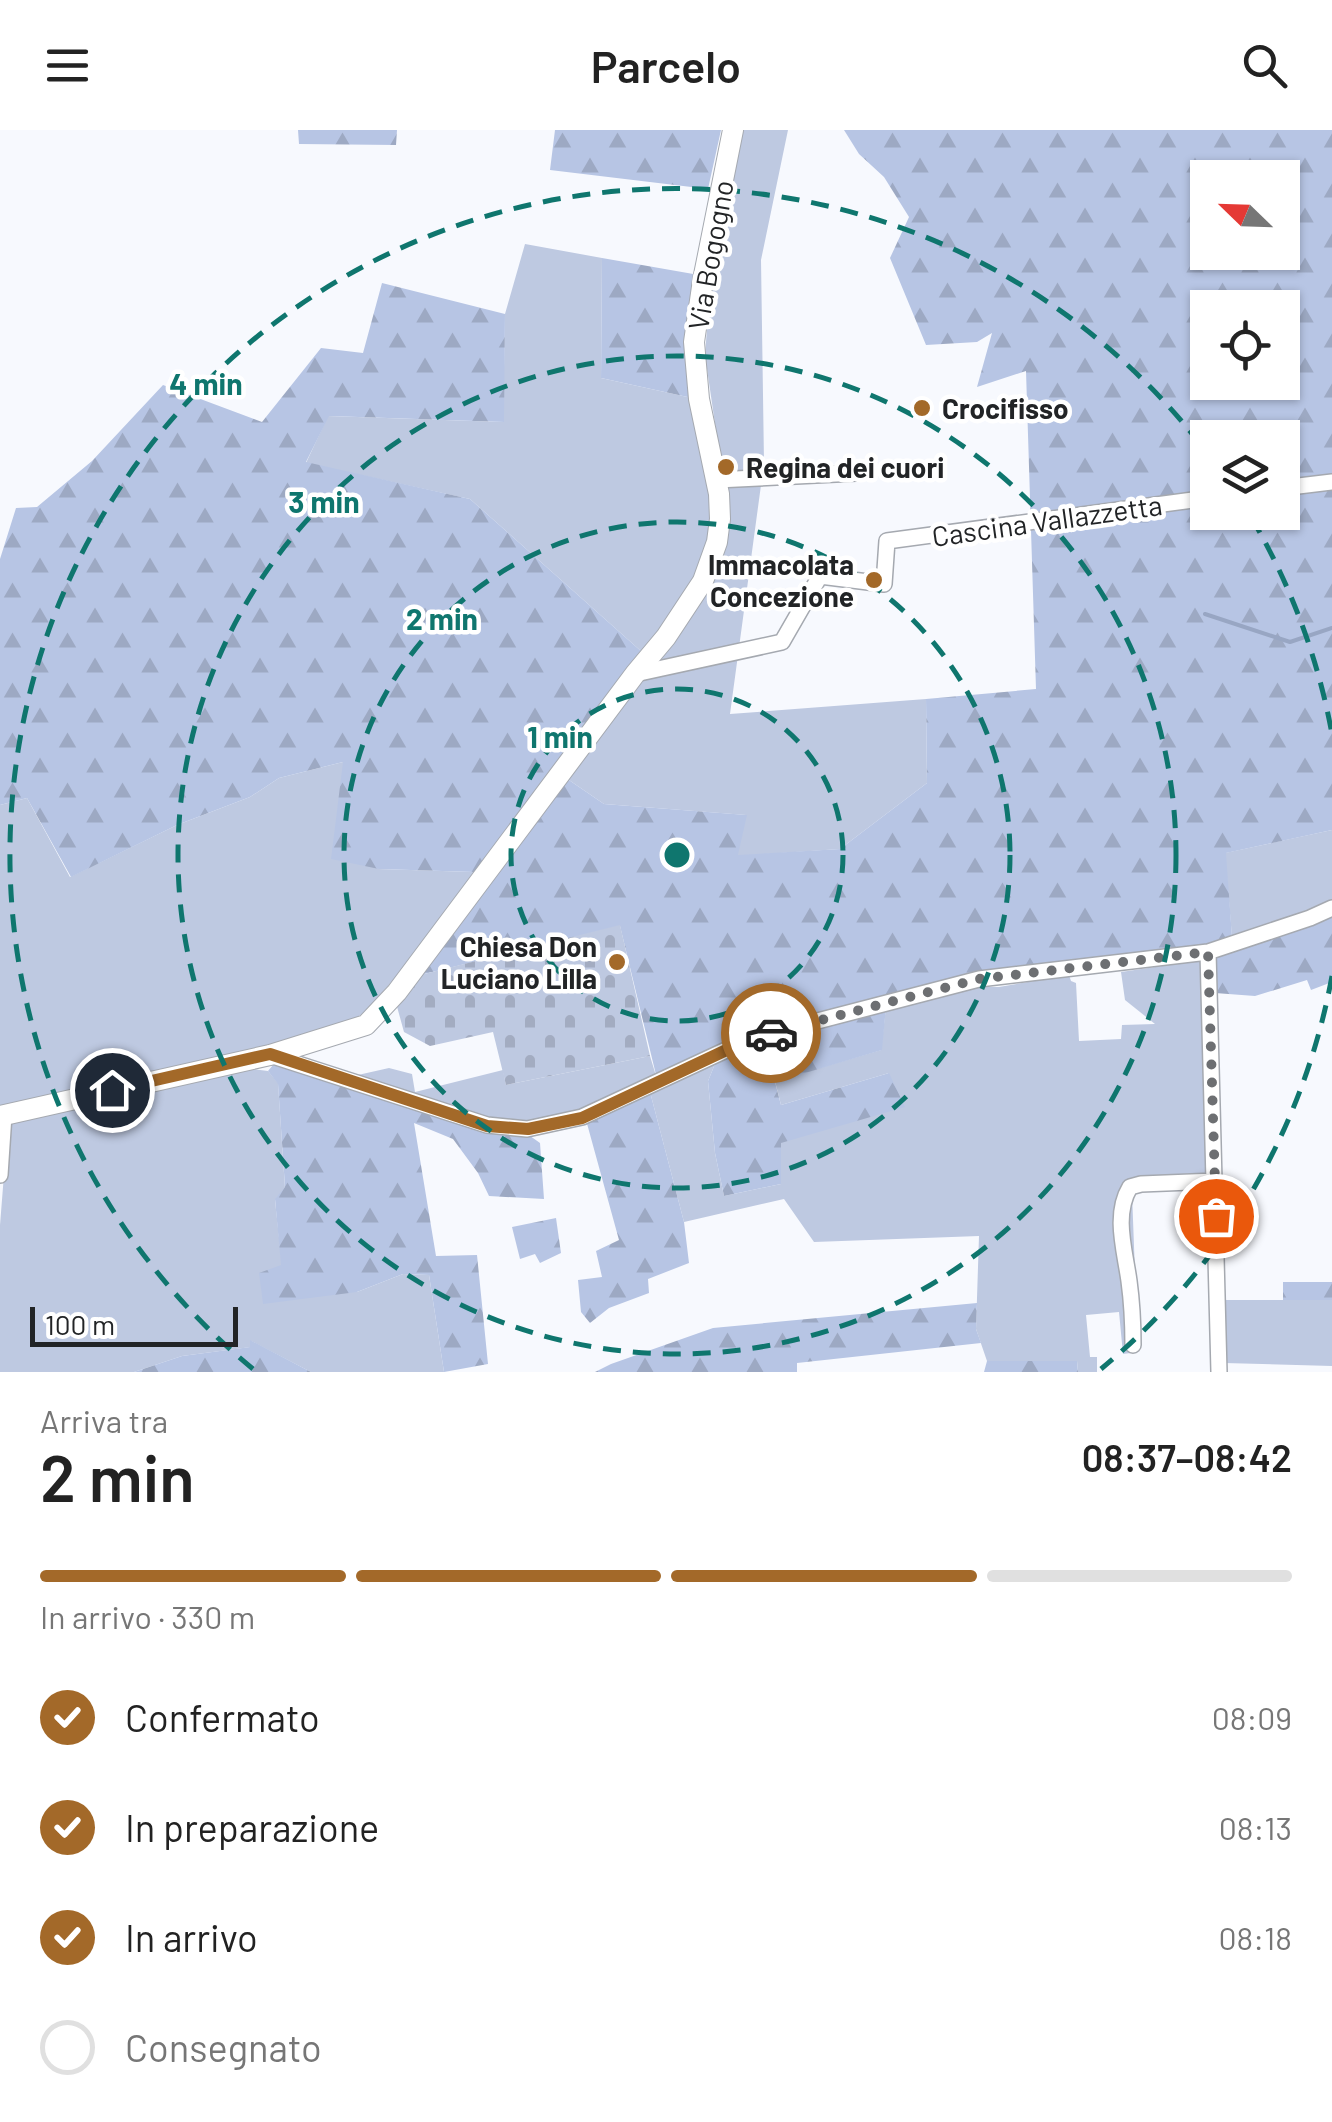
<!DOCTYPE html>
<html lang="it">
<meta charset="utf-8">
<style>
body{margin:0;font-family:Barlow,sans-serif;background:#f2f2f2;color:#222;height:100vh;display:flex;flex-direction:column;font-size:38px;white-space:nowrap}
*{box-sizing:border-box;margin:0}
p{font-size:32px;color:#767676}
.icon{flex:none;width:55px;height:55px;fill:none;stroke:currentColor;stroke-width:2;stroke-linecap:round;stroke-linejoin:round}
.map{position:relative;height:1242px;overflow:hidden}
.side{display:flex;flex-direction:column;background:#fff;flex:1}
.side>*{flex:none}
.needle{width:65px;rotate:293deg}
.controls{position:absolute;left:1190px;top:30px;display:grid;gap:20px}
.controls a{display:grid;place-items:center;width:110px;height:110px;border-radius:0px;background:#fff;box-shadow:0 2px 8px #0004;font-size:50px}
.scale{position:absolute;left:30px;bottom:25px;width:208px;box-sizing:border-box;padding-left:10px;border:5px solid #222426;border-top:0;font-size:28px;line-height:35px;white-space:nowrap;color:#222426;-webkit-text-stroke:8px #fff;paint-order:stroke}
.pin{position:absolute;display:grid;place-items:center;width:85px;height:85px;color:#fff;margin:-42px;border:5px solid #fff;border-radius:50%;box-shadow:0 2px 10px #0007}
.courier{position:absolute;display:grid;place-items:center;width:100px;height:100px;margin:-50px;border:8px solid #a36929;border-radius:50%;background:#fff;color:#222;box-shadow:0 2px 12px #0007}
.headline em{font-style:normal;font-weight:600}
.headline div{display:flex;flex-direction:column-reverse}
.headline{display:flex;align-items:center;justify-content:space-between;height:170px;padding:0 40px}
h1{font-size:65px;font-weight:600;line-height:75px}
.bar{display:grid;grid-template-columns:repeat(4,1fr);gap:15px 10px;align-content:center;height:120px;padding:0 40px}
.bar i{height:12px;border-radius:8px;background:#e0e0e0}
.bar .active{background:#a36929}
.bar p{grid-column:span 4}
ol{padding:0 40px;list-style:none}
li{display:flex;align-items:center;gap:30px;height:110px}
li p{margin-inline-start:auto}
li .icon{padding:10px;border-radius:50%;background:#a36929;color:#fff;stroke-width:4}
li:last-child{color:#767676}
li i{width:55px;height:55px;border:5px solid #e0e0e0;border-radius:50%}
header{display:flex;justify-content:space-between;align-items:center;height:130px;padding:0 40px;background:#fff;font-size:45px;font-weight:600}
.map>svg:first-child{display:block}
</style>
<header><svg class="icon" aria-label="menu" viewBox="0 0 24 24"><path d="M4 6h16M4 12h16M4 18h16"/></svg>Parcelo<svg class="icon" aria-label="search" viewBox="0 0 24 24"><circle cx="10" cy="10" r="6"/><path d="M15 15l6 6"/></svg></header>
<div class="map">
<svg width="1332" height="1242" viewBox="0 0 1332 1242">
<defs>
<pattern id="forest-firs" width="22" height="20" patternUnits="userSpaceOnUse" patternTransform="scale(2.5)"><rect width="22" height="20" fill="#b7c5e4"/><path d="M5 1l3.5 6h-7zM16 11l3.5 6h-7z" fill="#9da9c3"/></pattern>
<pattern id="cemetery-stones" width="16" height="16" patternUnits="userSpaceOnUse" patternTransform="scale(2.5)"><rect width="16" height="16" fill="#bec9e1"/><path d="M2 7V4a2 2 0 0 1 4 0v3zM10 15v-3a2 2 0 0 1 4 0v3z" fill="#a3acc1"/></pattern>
</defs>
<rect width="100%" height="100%" fill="#f7f9fe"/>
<path fill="#bec9e1" d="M740 0H788L761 130 764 333 730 584 926 569 927 653 840 719 737 726 746 685 604 674 566 648 667 515 727 376 705 225 710 160Z
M525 114 602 128 601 248 692 268 706 326 712 395 696 450 642 522 470 369 306 333 328 286 503 292 505 184Z
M343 632 379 739 474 742 394 849 365 882 336 901 0 979V675L27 668 70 747 177 695 250 667 279 648Z
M1332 700V771L1232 807 1225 723Z
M1203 830 1211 1045 1141 1058 1132 1063 1138 1222 1123 1224 1119 1182 1086 1185 1090 1227H1097V1242H1078L1077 1231H987L976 1199 979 1106 814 1112 784 1069 684 1092 649 958 717 929 708 951 715 1023 724 1066 781 1054 780 1013 889 943 781 975 775 951 881 920 886 877 979 857H999L1069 845 1071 851 1076 853 1079 911 1121 909 1122 895 1155 894 1125 870 1121 842Z
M650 926 657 949 577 984 526 994 491 991 349 947 389 938 412 944 415 962 503 940 506 955Z
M252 939 268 941 278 953 285 1058 275 1070 282 1136 357 1162 403 1144 429 1145 444 1242H311L251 1211V1217L182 1226 134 1242H0V1095L8 994Z
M1223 1170H1332V1236L1224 1233Z"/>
<path fill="url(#forest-firs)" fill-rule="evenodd" d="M298 0H397L396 15 299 14Z
M555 0H721L708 59 550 40Z
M844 0H1332V700L1226 723 1232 807 1208 819 980 847 751 906 657 949 620 796 412 847 566 648 604 674 747 685 738 725 840 719 927 653 926 569 1036 559 1026 241 977 257 992 203 977 212 926 215 890 128 909 87 884 47 859 24ZM1208 48H1282V122H1208ZM1208 178H1282V252H1208ZM1208 308H1282V382H1208Z
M602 128 699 145 692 268 601 248Z
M382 153 505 184 504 292 329 286 306 332 470 369 642 522 560 644 474 742 379 739 331 729 343 632 279 648 250 667 177 695 71 747 27 668 0 675V429L16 378 37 377 92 331 163 255 262 292 321 218 363 223Z
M1332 782V852L1311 860 1307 850 1255 866 1215 863 1214 827Z
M886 877 882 920 775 952 781 975 889 943 905 977 781 1013V1054L724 1066 715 1023 708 951 717 929 740 916Z
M273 935 526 1003 540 1013 544 1069 489 1066 478 1043 453 1009 414 993 436 1126 477 1125 488 1234 444 1242 429 1145 403 1144 357 1162 263 1174 259 1143 281 1135 275 1069 285 1057 278 954 268 941Z
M649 958 684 1092 689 1133 648 1149 649 1163 609 1178 590 1193 581 1182 578 1150 602 1147 596 1121 619 1110 586 990Z
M556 1088 561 1123 540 1133 535 1124 520 1129 512 1097Z
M1283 1152H1332V1170H1283Z
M977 1173 976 1199 981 1213 797 1233V1242H595L611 1234 713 1198Z
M250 1210 311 1242H134L182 1226 250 1217Z
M987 1231H1077L1078 1242H984Z"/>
<path fill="url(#cemetery-stones)" d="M620 795 650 926 506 955 493 902 430 916 404 902 396 873 412 847Z"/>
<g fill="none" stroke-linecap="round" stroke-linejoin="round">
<path stroke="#98a6c3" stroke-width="4" d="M1205 484 1290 512 1332 498"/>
<defs>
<path id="street" d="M717 350 856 343
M1282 358 1332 352
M635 544 782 512 820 446 884 454 887 411 1208 368
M1208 822 1219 1242
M270 925 487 995 527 999 582 987 752 908 979 849 1208 822 1310 788 1332 778
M0 1045 4 985
M1133 1215C1133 1193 1132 1173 1129 1151 1125 1121 1113 1085 1130 1057L1141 1054 1216 1051"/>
<path id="secondary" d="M0 986 270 925 366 895 397 862 635 544 666 507 703 451 717 412 720 389 719 364 699 269 694 212 703 150 733 0"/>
</defs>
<use href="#street" stroke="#a5a9b0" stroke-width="18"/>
<use href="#secondary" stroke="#a5a9b0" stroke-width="22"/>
<use href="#street" stroke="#fff" stroke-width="15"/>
<use href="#secondary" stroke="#fff" stroke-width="20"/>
</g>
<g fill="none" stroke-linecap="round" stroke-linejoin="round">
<path stroke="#6d6f72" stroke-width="10" stroke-dasharray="0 18" d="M771 903 979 849 1208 822 1216 1086"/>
<path stroke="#a36929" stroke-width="12" d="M112 960 270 924 487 996 528 999 582 988 752 908 771 903"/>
</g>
<g fill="none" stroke="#0f766e" stroke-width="5" stroke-dasharray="18 12">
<circle cx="677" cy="725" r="166"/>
<circle cx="677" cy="725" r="333"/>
<circle cx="677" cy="725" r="499"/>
<path d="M1332 846A666 666 0 0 1 1101 1239M253 1239A666 666 0 1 1 1205 320M1251 387A666 666 0 0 1 1332 604"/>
</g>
<g fill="#a36929" stroke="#fff" stroke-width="4">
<circle cx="922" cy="278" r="10"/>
<circle cx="726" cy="337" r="10"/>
<circle cx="874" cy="450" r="10"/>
<circle cx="617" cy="832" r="10"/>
</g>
<g text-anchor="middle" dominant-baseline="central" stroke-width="9" stroke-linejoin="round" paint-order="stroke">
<g font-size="28" fill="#222426" stroke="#fff">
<text transform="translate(710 125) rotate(-80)">Via Bogogno</text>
<text transform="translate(1047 390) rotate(-8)">Cascina Vallazzetta</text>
</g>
<g font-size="28" font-weight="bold" fill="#222426" stroke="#fff" text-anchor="start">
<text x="942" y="278">Crocifisso</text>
<text x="746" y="337">Regina dei cuori</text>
<text x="854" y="434" text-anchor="end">Immacolata<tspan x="854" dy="32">Concezione</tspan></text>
<text x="597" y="816" text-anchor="end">Chiesa Don<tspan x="597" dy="32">Luciano Lilla</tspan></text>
</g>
</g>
<circle cx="677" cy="725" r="15" fill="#0f766e" stroke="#fff" stroke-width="5"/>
<g font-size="30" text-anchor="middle" font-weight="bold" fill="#0f766e" stroke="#fff" stroke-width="9" stroke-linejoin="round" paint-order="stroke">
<text x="206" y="265">4 min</text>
<text x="324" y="383">3 min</text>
<text x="442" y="500">2 min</text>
<text x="560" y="618">1 min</text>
</g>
</svg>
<div class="controls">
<a><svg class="needle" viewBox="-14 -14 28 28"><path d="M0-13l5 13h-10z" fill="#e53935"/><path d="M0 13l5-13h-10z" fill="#767676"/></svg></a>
<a><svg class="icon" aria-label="locate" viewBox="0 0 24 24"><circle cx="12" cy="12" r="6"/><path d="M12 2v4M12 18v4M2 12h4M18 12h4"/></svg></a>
<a><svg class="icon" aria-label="layers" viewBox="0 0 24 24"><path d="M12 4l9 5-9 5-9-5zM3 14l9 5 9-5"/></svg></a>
</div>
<div class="scale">100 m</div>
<div class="pin" style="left:1216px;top:1086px;background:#ea580c"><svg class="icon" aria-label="bag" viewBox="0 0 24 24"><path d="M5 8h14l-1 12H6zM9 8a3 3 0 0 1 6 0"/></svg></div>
<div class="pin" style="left:112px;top:960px;background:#1f2937"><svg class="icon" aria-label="home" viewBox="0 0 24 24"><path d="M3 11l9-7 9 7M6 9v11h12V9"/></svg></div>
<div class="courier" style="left:771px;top:903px"><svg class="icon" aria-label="car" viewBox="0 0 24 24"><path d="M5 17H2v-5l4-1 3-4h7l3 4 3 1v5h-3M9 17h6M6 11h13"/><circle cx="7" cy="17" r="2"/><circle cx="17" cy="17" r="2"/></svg></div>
</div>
<section class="side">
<div class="headline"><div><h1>2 min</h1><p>Arriva tra</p></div><em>08:37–08:42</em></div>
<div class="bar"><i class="active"></i><i class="active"></i><i class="active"></i><i></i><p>In arrivo · 330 m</p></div>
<ol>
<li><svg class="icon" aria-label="check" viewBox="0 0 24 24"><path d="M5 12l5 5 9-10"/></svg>Confermato<p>08:09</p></li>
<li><svg class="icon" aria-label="check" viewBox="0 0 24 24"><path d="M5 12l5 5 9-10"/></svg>In preparazione<p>08:13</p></li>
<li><svg class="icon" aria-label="check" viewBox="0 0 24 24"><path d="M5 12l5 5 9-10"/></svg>In arrivo<p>08:18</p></li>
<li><i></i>Consegnato</li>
</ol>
</section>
